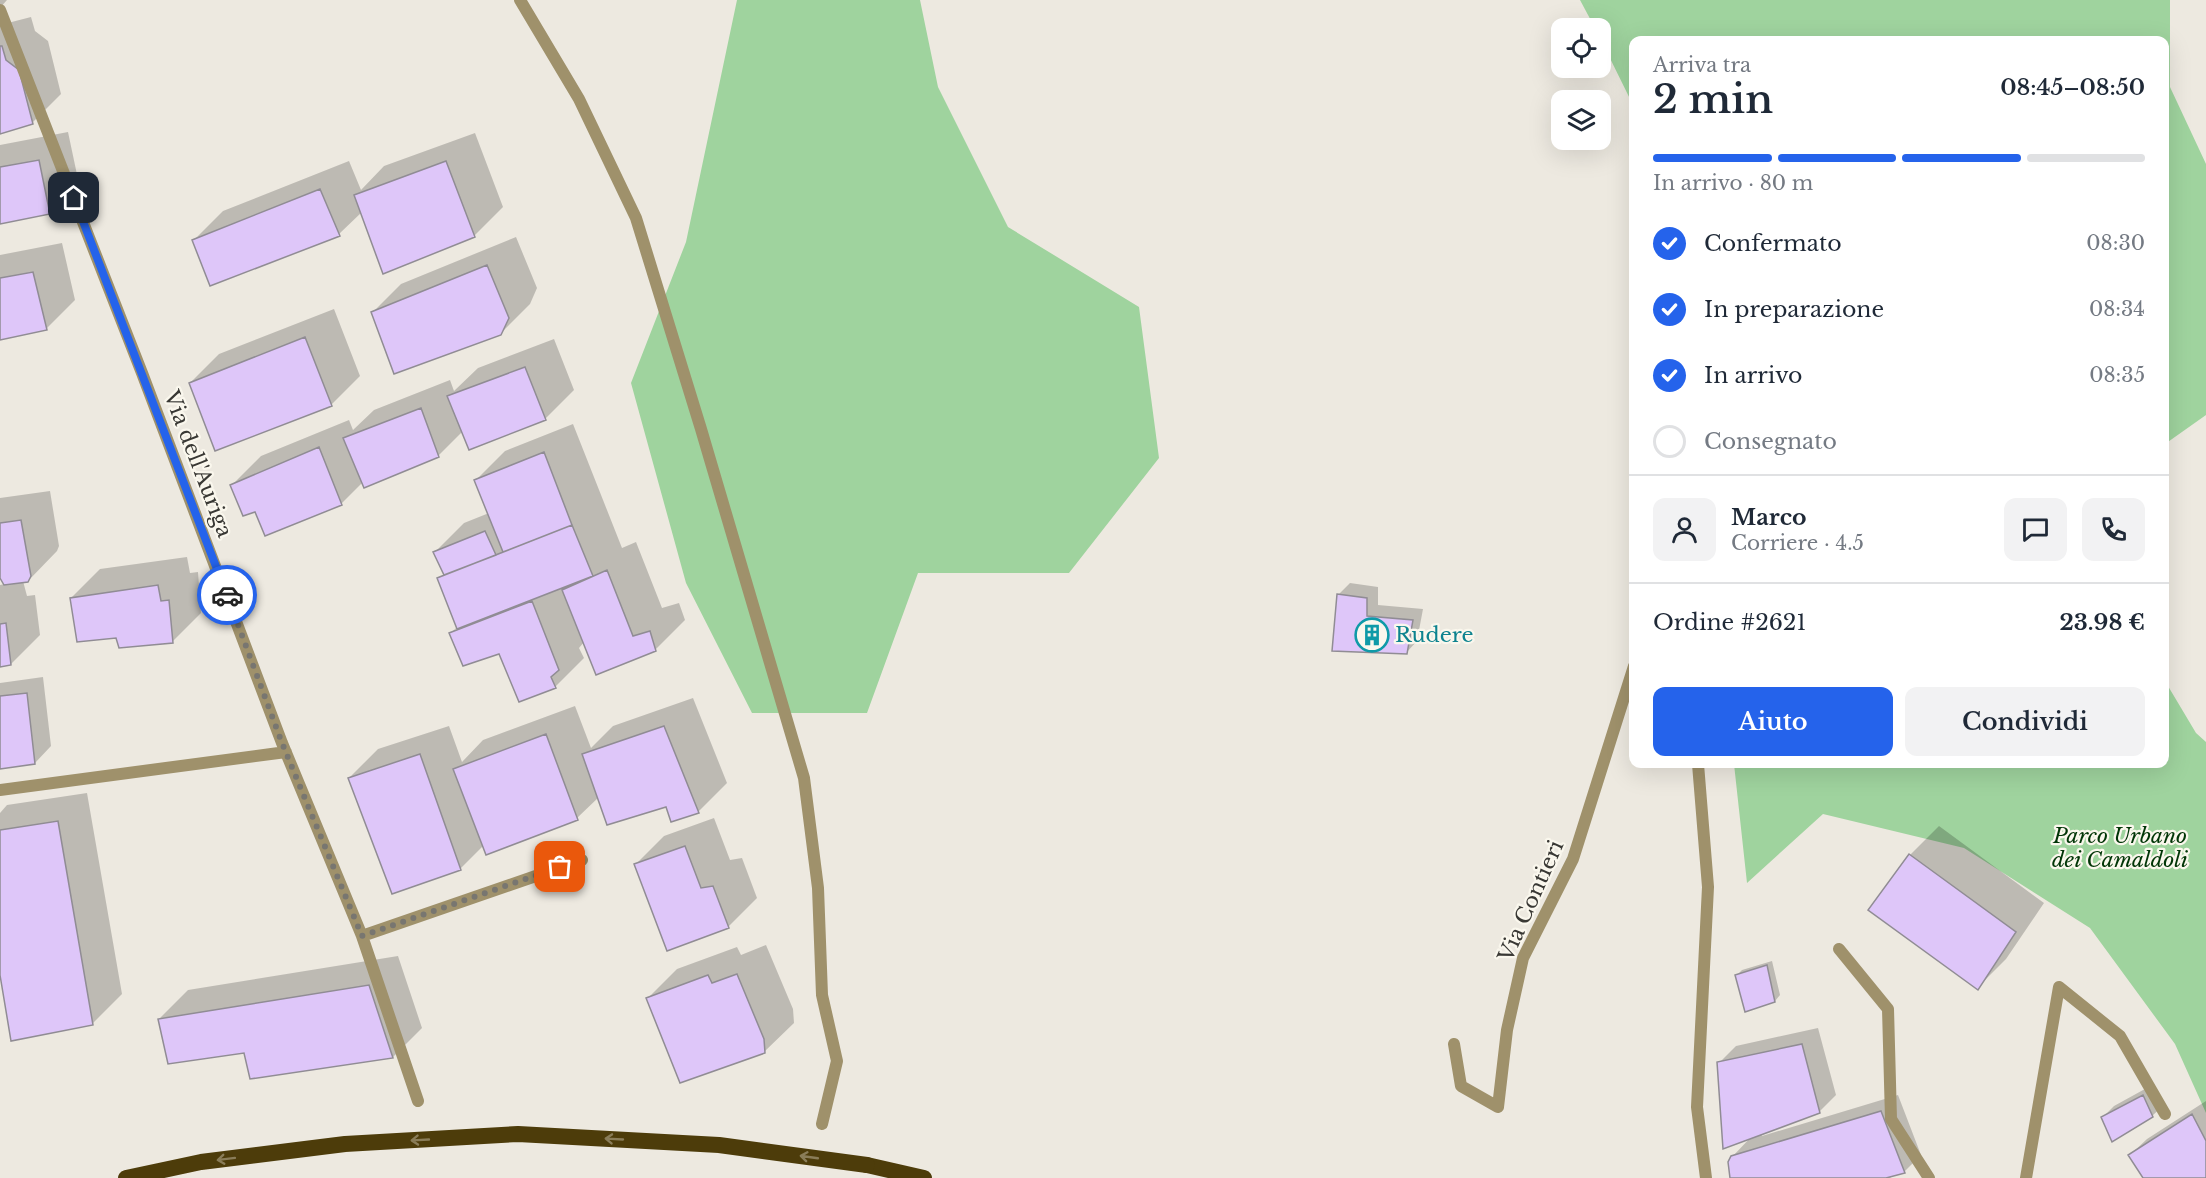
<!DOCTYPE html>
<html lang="it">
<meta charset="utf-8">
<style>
body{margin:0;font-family:"Libre Baskerville",serif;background:#f2f2f3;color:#1f2937;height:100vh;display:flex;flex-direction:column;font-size:22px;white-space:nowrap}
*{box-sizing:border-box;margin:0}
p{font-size:20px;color:#747a83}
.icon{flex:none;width:33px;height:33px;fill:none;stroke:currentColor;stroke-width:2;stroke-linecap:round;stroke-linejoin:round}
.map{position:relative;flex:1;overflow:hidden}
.drawer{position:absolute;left:1629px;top:36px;width:540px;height:732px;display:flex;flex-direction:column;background:#fff;border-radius:12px;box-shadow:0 6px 24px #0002}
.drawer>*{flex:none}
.buttons{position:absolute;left:1551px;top:18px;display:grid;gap:12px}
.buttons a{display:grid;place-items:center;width:60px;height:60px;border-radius:12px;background:#fff;box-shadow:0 6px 24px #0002;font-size:30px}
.pin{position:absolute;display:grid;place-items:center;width:51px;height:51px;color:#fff;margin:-26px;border-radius:12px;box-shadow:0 3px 9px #0006}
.courier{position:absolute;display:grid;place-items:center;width:60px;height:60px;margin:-30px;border:4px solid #2563eb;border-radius:50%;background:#fff;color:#222;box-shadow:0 2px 8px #0007}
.overview em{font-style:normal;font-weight:600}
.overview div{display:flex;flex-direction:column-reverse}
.overview{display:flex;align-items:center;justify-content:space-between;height:102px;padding:0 24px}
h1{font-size:39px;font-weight:600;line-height:45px}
.bar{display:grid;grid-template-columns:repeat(4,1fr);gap:9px 6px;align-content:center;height:72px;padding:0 24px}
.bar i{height:8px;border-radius:4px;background:#e0e1e3}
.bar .selected{background:#2563eb}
.bar p{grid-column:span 4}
.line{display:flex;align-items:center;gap:15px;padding:0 24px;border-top:2px solid #e0e1e3}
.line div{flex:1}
.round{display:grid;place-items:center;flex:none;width:63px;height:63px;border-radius:12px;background:#f2f2f3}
ol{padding:0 24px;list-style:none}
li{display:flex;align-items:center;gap:18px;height:66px}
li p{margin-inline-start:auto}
li .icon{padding:6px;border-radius:50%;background:#2563eb;color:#fff;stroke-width:4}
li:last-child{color:#747a83}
li i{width:33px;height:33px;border:3px solid #e0e1e3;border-radius:50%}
.cta{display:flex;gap:12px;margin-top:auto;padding:12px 24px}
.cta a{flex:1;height:69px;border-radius:12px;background:#2563eb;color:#fff;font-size:24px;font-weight:600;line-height:69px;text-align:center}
.cta a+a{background:#f2f2f3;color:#1f2937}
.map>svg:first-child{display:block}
</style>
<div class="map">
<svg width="2206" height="1178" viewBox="0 0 2206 1178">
<rect width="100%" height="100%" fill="#ede9e0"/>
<path fill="#9fd39e" d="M737 0H920L938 87 1008 227 1139 307 1159 458 1069 573H918L867 713H752L686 583 631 383 686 242Z
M1580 0H2170V87L2206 164V415L2165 444 2164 40H1634L1633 105 1601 40 1600 28H1595Z
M2165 681 2196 733 2206 742V1113L2175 1044 2090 928 1964 848 1823 814 1747 883 1734 764H2164Z"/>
<path fill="#0003" d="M0 0H7L0 8Z
M31 17 35 31 48 41 61 94 32 123 0 132V25Z
M68 132 79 184 50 213 0 222V145Z
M475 133 503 207 474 236 362 212 339 234 194 240 223 211 349 161 361 190 384 166Z
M516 237 537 288 530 304 500 334 372 313 401 284Z
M62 243 75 300 46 329 0 338V255Z
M334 309 360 376 331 405 190 383 219 354Z
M554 339 574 390 545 419 463 431 439 455 365 486 363 482 341 504 256 510 232 485 261 456 349 420 353 430 374 410 450 380 454 391 478 368Z
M573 424 622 548 636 542 662 608 679 603 685 620 656 649 597 673 584 642 579 648 584 658 555 687 499 652 451 633 458 626 438 579 445 573 435 552 464 523 489 513 476 480 505 451Z
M50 491 59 546 57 551 28 581H23L27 596 35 595 40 635 11 664 0 665V585L5 584 0 575V498Z
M187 557 190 573 198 572 201 613 172 642 117 637 71 598 100 569Z
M1350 583 1378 587V605L1423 609 1417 641 1406 653 1339 594Z
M43 677 51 746 35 763 0 767V683Z
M693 698 727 783 698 812 599 797 577 818 484 845 461 868 393 892 349 778 378 749 449 726 462 762 483 740 575 706 591 748 613 726Z
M87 793 122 994 93 1023 12 1040 0 966V813L7 805Z
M714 818 730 860 742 858 757 898 728 927 635 865 664 836Z
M1939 826 2044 903 2006 959 1977 988 1910 855Z
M766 945 793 1009 794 1023 764 1052 648 998 677 969 737 947 741 955Z
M398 956 422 1028 393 1057 251 1077 246 1051 159 1019 188 990Z
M1772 961 1780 995 1775 1001 1737 975 1742 970Z
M1818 1028 1836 1095 1819 1112 1761 1133 1762 1136 1898 1095 1921 1155 1904 1172 1893 1175 1890 1178H1732V1157L1752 1136 1719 1063 1736 1046Z
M2154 1084 2164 1105 2152 1116 2103 1117 2114 1106Z
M2206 1101V1178H2145L2130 1155 2147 1139Z"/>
<path fill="#dec6f9" stroke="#908c94" stroke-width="1.5" d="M0 46H2L6 60 19 70 33 124 0 134Z
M39 160 50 214 0 224V167Z
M446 161 475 237 383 274 354 195Z
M320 189 340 236 210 286 192 240Z
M487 265 509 318 501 335 394 374 371 312Z
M33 272 47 330 0 340V278Z
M305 337 332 406 215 451 189 383Z
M525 367 546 420 469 450 447 396Z
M421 408 439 457 364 488 343 438Z
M319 447 342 505 265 536 255 512 243 516 230 485Z
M544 452 572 525 503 552 474 480Z
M21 520 31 576 28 582 4 585 0 578V523Z
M572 525 593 576 457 629 437 578Z
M485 531 496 555 444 575 433 552Z
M607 570 633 636 650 631 656 651 596 675 562 590Z
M158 585 161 601 169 600 173 643 119 648 116 638 77 642 70 598Z
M1337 594 1367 598V616L1413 620 1407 654 1332 651Z
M532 601 559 670 551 677 556 688 519 702 499 654 463 666 449 633Z
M6 623 11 665 0 667V624Z
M27 693 35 764 0 769V696Z
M664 726 699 813 671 822 666 807 607 825 582 754Z
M546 734 578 820 486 855 453 769Z
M420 754 461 870 392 894 348 778Z
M58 821 93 1025 11 1041 0 975V830Z
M685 846 701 888 713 886 729 928 667 951 634 864Z
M1909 854 2016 932 1978 990 1868 910Z
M1767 965 1775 1002 1745 1012 1735 975Z
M737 974 764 1039 765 1053 680 1083 646 998 708 975 712 983Z
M369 985 393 1058 250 1079 244 1053 168 1064 158 1019Z
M1802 1044 1820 1113 1723 1149 1717 1062Z
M2143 1095 2153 1117 2112 1142 2101 1117Z
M1881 1111 1905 1173 1886 1178H1730L1728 1162 1731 1156Z
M2192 1114 2206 1141V1178H2143L2128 1155Z"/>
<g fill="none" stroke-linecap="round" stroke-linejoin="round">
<path stroke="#9f916b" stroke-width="12" d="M520 0 579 99 636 218 701 429 804 778 818 888 822 995 837 1061 822 1124
M0 10 142 373 282 743 362 936 418 1101
M1698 764 1708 887 1697 1107 1706 1178
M0 790 286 752
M362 936 582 860
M1839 949 1888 1009 1891 1119 1929 1178
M1454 1044 1461 1086 1498 1107 1507 1030 1523 958 1573 859 1634 666
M2026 1178 2059 987 2120 1036 2165 1114"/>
<path stroke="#4d3c0a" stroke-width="16" d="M867 1165 924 1178"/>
<path stroke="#4d3c0a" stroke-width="16" d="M126 1178 201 1162 345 1144 518 1134 719 1145 867 1165"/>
</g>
<defs><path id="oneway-shaft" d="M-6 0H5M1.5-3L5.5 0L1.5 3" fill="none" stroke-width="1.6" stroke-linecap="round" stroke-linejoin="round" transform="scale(1.5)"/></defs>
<g stroke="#8a7d59">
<use href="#oneway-shaft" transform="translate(614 1139) rotate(-177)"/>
<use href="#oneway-shaft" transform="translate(420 1140) rotate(177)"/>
<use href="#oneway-shaft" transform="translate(809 1157) rotate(-172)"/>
<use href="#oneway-shaft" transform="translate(226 1159) rotate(173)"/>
</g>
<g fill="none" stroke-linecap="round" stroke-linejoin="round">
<path stroke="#787670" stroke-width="6" stroke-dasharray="0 10.8" d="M227 595 282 743 362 936 560 867"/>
<path stroke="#2563eb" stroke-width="8" d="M74 198 227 595"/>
</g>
<defs>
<symbol id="building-ring" viewBox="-11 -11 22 22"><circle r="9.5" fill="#faf7ed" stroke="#0f9aa8" stroke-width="1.5"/><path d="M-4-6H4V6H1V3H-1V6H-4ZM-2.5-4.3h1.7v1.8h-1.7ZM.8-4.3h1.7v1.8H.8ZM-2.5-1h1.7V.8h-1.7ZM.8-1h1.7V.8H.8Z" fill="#0f9aa8"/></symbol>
</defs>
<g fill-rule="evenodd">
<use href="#building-ring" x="1353" y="616" width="38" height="38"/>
</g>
<g text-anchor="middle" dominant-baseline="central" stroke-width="4.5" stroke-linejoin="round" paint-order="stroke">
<g font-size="21" fill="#393834" stroke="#faf7ed">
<text transform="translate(198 464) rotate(69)">Via dell'Auriga</text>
<text transform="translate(1531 901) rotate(-66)">Via Contieri</text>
</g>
<g font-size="21" fill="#0d838f" stroke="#faf7ed" text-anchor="start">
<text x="1395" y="635">Rudere</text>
</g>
<g font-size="21" font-style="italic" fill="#003506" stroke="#faf7ed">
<text x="2120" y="836">Parco Urbano<tspan x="2120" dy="24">dei Camaldoli</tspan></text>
</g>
</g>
</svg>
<div class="buttons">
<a><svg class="icon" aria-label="locate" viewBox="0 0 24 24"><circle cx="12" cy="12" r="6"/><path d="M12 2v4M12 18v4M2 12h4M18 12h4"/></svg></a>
<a><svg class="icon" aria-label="layers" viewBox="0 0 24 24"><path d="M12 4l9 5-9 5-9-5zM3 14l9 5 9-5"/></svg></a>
</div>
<div class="pin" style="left:560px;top:867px;background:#ea580c"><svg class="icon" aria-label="bag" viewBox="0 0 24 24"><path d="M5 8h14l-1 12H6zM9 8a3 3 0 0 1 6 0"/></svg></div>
<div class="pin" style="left:74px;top:198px;background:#1f2937"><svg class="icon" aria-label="home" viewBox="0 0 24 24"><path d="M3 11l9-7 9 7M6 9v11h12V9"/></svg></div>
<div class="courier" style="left:227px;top:595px"><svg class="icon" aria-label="car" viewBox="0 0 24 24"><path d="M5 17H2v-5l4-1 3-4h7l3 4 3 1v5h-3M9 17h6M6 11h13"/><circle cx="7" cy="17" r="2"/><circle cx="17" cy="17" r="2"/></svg></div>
<section class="drawer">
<div class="overview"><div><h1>2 min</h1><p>Arriva tra</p></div><em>08:45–08:50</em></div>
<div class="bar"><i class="selected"></i><i class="selected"></i><i class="selected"></i><i></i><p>In arrivo · 80 m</p></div>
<ol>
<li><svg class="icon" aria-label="check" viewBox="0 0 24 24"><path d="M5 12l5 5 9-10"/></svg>Confermato<p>08:30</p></li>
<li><svg class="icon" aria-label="check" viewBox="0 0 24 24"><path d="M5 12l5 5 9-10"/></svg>In preparazione<p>08:34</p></li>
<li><svg class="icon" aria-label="check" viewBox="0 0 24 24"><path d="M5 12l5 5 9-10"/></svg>In arrivo<p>08:35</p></li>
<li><i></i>Consegnato</li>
</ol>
<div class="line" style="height:108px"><a class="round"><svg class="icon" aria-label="person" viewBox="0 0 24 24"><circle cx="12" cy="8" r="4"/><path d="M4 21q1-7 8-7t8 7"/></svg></a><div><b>Marco</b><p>Corriere · 4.5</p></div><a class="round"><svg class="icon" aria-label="chat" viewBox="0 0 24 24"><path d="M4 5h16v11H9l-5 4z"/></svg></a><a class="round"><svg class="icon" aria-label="phone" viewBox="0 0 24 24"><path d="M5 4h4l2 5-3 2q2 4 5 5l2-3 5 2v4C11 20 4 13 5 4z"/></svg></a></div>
<div class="line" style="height:78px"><div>Ordine #2621</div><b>23.98 €</b></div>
<div class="cta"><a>Aiuto</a><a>Condividi</a></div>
</section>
</div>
